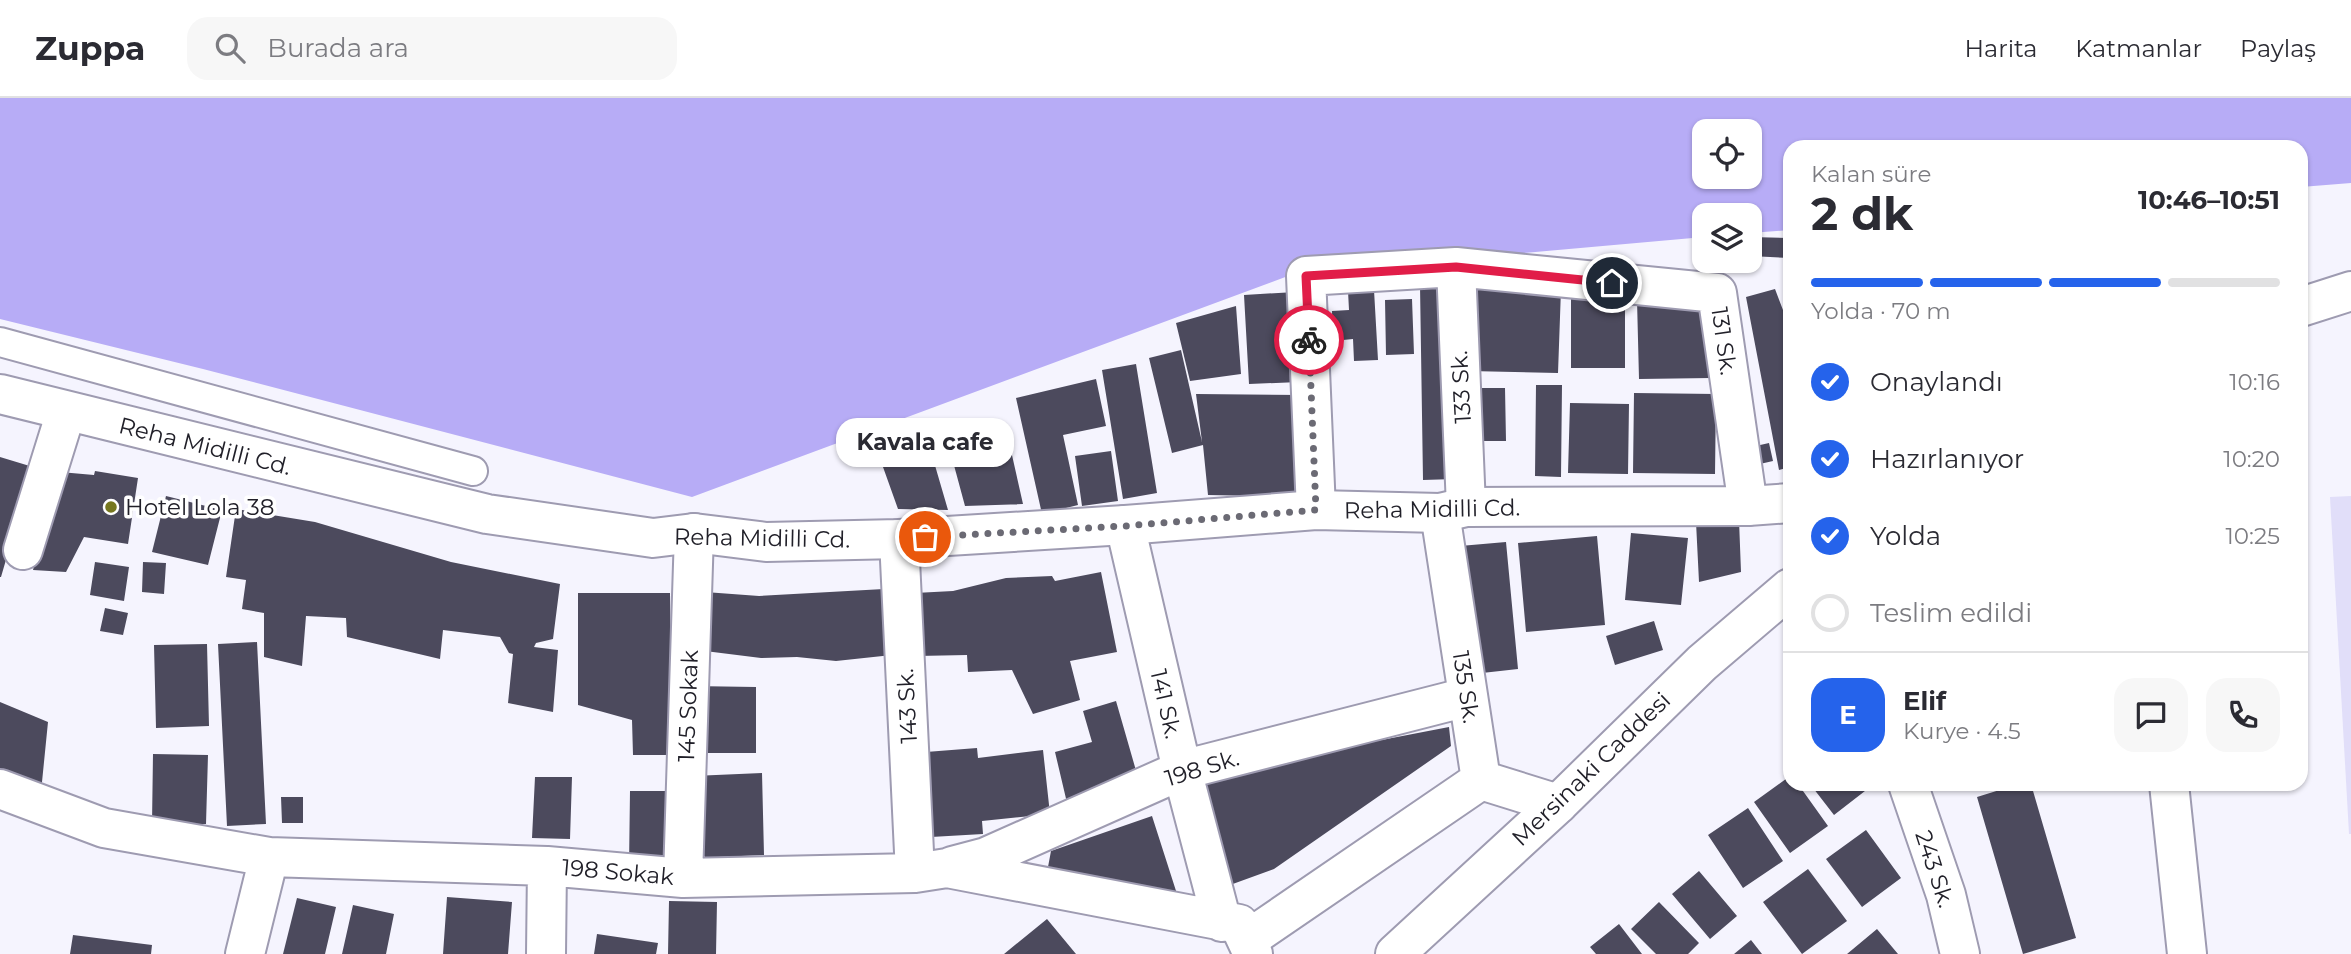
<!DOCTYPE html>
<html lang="tr">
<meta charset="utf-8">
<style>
body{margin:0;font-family:Montserrat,sans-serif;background:#f7f7f7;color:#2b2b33;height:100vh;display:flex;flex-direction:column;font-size:26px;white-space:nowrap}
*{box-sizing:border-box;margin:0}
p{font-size:23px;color:#7c7c81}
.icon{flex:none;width:38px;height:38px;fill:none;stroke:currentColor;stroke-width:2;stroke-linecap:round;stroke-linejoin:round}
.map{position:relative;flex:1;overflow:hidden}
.drawer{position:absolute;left:1783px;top:42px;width:525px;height:651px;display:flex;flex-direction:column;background:#fff;border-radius:21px;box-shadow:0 2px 5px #0004}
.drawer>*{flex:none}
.tools{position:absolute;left:1692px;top:21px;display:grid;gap:14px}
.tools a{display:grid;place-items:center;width:70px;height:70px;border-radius:14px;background:#fff;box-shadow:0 2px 5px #0004;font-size:35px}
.pin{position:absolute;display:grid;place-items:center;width:60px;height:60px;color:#fff;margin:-30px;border:4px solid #fff;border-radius:50%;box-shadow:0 2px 7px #0007}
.courier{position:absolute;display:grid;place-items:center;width:70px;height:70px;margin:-35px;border:5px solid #e11d48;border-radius:50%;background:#fff;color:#222;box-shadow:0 2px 9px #0007}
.bubble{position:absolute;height:49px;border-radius:21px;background:#fff;box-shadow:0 2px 5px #0004;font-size:23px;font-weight:700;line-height:49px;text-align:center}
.overview em{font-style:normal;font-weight:700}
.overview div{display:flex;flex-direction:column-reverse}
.overview{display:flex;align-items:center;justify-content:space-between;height:119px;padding:0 28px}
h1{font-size:46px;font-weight:700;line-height:52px}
.bar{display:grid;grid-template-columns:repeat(4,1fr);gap:10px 7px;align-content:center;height:84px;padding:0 28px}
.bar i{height:9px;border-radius:5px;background:#e1e1e2}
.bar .current{background:#2563eb}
.bar p{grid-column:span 4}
.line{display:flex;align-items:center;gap:18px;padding:0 28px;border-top:2px solid #e1e1e2}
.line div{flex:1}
.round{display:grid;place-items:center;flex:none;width:74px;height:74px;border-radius:21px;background:#f7f7f7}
ol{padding:0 28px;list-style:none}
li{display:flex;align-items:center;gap:21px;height:77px}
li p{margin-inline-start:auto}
li .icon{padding:7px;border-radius:50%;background:#2563eb;color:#fff;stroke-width:4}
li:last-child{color:#7c7c81}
li i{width:38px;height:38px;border:4px solid #e1e1e2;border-radius:50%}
header{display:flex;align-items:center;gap:42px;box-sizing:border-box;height:98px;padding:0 35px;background:#fff;border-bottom:2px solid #e1e1e2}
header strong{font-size:33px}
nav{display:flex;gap:38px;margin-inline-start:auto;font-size:24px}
.search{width:490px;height:63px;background:#f7f7f7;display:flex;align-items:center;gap:18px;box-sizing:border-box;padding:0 24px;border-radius:21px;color:#7c7c81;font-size:26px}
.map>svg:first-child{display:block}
</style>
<header>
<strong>Zuppa</strong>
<div class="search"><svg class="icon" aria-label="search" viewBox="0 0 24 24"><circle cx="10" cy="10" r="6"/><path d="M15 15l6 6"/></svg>Burada ara</div>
<nav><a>Harita</a><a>Katmanlar</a><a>Paylaş</a></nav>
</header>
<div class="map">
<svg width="2351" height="856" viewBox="0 0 2351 856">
<rect width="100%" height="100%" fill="#f5f4fe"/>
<path fill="#e1def9" d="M2351 398V736H2349L2330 399Z"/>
<path fill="#b7acf6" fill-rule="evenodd" d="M0 0H2351V85L2301 89V49H1790V132L1750 135V117H1704V139L1296 175 692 399 203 271 0 221ZM1704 33H1750V79H1704Z"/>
<path fill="#4c4a5d" d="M1750 139 1790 140V160L1750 158Z
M1452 186 1455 381 1423 382 1420 187Z
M1472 189 1561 191 1558 275 1469 273Z
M1775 191 1783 212 1790 210V369L1779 372 1746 199Z
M1374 192 1378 262 1354 263 1353 241 1333 243 1332 213 1349 212 1348 193Z
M1295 194 1299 284 1249 286 1244 197Z
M1571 197H1625V270H1571Z
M1412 201 1414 256 1386 257 1385 202Z
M1710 201 1711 280 1639 281 1637 202Z
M1236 208 1241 276 1190 283 1176 225Z
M1181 252 1202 344 1196 296 1301 297 1302 399 1208 397 1203 347 1172 355 1149 260Z
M1136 266 1157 395 1123 401 1102 272Z
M1096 281 1106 328 1063 337 1078 407 1042 416 1016 300Z
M1536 287H1562L1561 379 1535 378Z
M1472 290H1505L1506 343H1473Z
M1634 295 1716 296 1715 376 1633 375Z
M1570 305 1629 306 1628 376 1568 375Z
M1005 326 1023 406 965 408 945 334Z
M927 340 948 412 898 411 878 355Z
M1769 345 1773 363 1751 368 1747 350Z
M1111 353 1118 403 1082 408 1075 358Z
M0 359 33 369 1 479H0Z
M95 373 138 380 128 446 84 439 66 474 33 472 60 374 94 377Z
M166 398 222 412 208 467 152 454Z
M236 411 315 424 451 464 560 486 553 541 536 545 534 549 558 552 553 614 508 605 513 556 509 555 500 539 443 532 440 561 347 539 346 520 306 518 302 568 264 559V515L242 511 246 482 226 479Z
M1739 422 1741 474 1699 484 1696 424Z
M1631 435 1688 440 1681 507 1625 502Z
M1597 438 1605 527 1526 534 1518 445Z
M1506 444 1518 571 1473 576 1460 448Z
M95 464 129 469 124 503 90 497Z
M143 464 166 465 164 496 142 494Z
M1101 474 1117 554 1070 563 1080 602 1033 616 1012 572 968 574 967 557 917 558 915 495 953 493 1006 480 1052 478 1055 483Z
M884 491 892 557 836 563 797 559 761 560 705 553V494L759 498Z
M578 495H670L672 657H633L632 622 578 607Z
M105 510 128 515 123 537 100 533Z
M1654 523 1663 552 1615 567 1606 538Z
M257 544 266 726 227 728 218 546Z
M207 546 209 628 156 630 154 547Z
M692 588 756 589V655H691Z
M1116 603 1139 683 1068 709 1055 654 1092 644 1083 613Z
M0 604 48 624 40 704 0 686Z
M1449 629 1451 648 1274 771 1230 787 1194 678Z
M977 650 978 660 1043 652 1050 716 982 723 983 736 931 739 926 654Z
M153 656 208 657 206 726H152Z
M762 675 764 757 696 760 693 678Z
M1790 678V686H1798L1828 728 1790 755 1754 704Z
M535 679H572L570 741 532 740Z
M1810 686H1874L1834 717Z
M2019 686H2031L2076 840 2023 856 1977 699Z
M630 693H670L669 769H629Z
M281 699H303V725H282Z
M1748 710 1783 763 1743 790 1708 737Z
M1152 718 1177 796 1055 781 1048 769 1051 753Z
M1866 732 1901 780 1862 809 1826 761Z
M1808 771 1847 823 1802 856 1763 804Z
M1699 773 1737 818 1710 841 1672 796Z
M447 799 512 804 508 856H443Z
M297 800 336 809 325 856H283Z
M669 803 717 804 716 856H668Z
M1659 804 1699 845 1688 856H1656L1631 831Z
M353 807 394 816 386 856H342Z
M1047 821 1076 856H1004Z
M1619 826 1642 856H1596L1590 849Z
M1877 831 1898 856H1847Z
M597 836 658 845 656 856H594Z
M73 837 152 847 151 856H70Z
M1751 842 1762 856H1734Z"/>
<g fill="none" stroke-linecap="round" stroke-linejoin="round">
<defs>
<path id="pedestrian" d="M0 244 473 373"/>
<path id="minor" d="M1456 169 1466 409
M1316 412 1306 178 1456 169 1717 195 1748 408
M1440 415 1481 682 1558 706
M1125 427 1182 672 1222 824
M899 441 915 775
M23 452 66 314
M1908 686 1946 797 1960 856
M0 691 104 730 269 759 547 768 683 780 915 775 947 770 1239 826 1253 856
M952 768 986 759 1182 672 1467 599
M683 780 694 435
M1247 842 1481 682
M245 856 269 759
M546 856 547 768"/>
<path id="tertiary" d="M2301 209 2351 193
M0 296 487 416 653 440 694 435 766 444 899 441 1125 427 1316 412 1440 415 1466 409 1748 408 1790 405
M2169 686 2187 856
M1395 856 1558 706 1702 565 1790 490"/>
</defs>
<use href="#pedestrian" stroke="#9e9bb1" stroke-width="32"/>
<use href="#minor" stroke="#9e9bb1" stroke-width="42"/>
<use href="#tertiary" stroke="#9e9bb1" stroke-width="42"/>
<use href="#pedestrian" stroke="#fff" stroke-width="28"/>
<use href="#minor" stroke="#fff" stroke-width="38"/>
<use href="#tertiary" stroke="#fff" stroke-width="38"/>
</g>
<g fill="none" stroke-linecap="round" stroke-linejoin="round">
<path stroke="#6b6a74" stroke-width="7" stroke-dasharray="0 12.6" d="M925 439 1125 428 1316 412 1309 242"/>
<path stroke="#e11d48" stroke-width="9" d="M1309 242 1306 178 1456 169 1612 185"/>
</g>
<circle fill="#76771f" stroke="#fff" stroke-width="2.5" cx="111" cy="409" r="7"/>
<g text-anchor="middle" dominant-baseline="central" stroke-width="7" stroke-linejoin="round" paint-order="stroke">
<g font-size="23" fill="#212029" stroke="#fff">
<text transform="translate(1724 243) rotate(82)">131 Sk.</text>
<text transform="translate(1461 289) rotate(-93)">133 Sk.</text>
<text transform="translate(205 348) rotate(14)">Reha Midilli Cd.</text>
<text transform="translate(1432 411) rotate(-1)">Reha Midilli Cd.</text>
<text transform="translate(762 440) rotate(1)">Reha Midilli Cd.</text>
<text transform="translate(1466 589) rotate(81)">135 Sk.</text>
<text transform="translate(1166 606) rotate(77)">141 Sk.</text>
<text transform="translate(688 608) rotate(-88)">145 Sokak</text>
<text transform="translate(907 608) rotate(-93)">143 Sk.</text>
<text transform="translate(1202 670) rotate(-17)">198 Sk.</text>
<text transform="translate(1591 671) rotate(-44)">Mersinaki Caddesi</text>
<text transform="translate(1935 771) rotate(72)">243 Sk.</text>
<text transform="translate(618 774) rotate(5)">198 Sokak</text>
</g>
<g font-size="23" fill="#212029" stroke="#fff" text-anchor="start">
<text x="125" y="409">Hotel Lola 38</text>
</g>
</g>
</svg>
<div class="tools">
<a><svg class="icon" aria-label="locate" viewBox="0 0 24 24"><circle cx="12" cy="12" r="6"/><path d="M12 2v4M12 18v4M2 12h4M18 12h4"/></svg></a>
<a><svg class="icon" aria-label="layers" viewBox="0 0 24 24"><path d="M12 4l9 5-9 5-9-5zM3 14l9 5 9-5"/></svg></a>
</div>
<div class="pin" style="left:925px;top:439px;background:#ea580c"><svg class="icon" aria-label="bag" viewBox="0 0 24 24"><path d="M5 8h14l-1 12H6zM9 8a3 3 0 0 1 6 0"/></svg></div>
<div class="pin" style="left:1612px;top:185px;background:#1f2937"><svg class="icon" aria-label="home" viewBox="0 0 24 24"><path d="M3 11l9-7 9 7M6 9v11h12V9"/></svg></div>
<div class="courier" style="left:1309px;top:242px"><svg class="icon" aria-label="bike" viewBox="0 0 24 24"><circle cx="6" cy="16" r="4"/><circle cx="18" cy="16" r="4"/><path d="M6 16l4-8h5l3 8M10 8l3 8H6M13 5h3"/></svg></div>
<div class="bubble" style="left:836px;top:320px;width:178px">Kavala cafe</div>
<section class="drawer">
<div class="overview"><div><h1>2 dk</h1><p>Kalan süre</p></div><em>10:46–10:51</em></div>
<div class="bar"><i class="current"></i><i class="current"></i><i class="current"></i><i></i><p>Yolda · 70 m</p></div>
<ol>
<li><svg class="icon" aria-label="check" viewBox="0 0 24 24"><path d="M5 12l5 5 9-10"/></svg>Onaylandı<p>10:16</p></li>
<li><svg class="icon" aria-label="check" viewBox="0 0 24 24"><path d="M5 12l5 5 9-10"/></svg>Hazırlanıyor<p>10:20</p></li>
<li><svg class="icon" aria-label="check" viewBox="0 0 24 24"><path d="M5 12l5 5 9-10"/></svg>Yolda<p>10:25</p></li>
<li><i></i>Teslim edildi</li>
</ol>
<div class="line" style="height:126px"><b class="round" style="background:#2563eb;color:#fff">E</b><div><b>Elif</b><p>Kurye · 4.5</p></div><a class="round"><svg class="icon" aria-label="chat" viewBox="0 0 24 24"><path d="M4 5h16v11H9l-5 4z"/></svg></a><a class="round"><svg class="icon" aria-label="phone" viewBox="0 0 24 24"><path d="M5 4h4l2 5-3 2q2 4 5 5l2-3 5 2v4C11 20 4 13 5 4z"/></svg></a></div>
</section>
</div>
